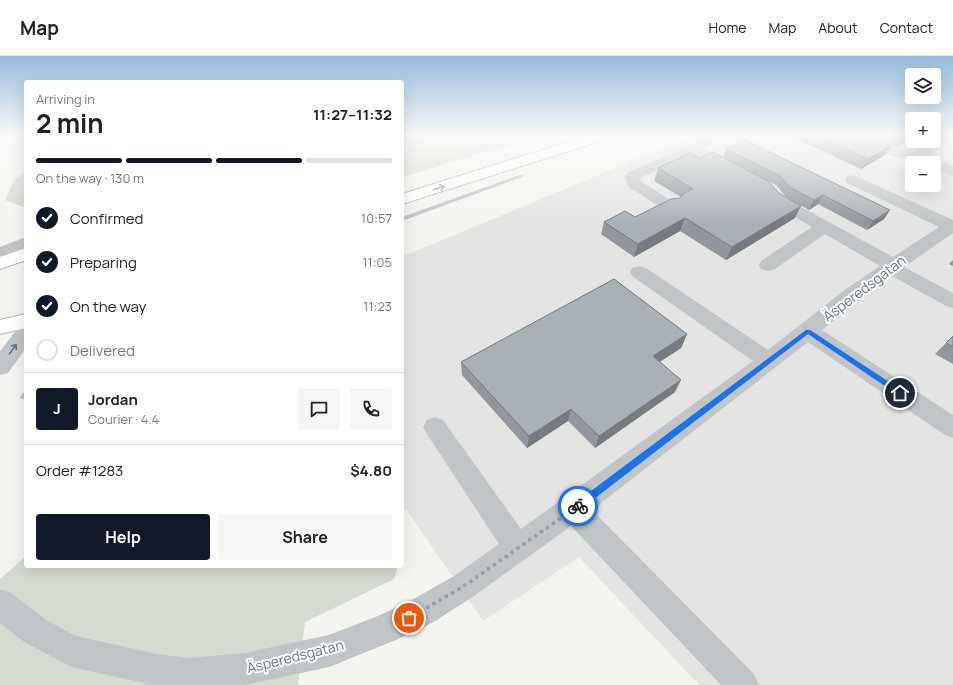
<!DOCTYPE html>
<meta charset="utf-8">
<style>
body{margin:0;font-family:Manrope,sans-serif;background:#f6f6f6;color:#222;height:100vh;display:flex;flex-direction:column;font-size:15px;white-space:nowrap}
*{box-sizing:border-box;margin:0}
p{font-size:13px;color:#767676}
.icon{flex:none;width:22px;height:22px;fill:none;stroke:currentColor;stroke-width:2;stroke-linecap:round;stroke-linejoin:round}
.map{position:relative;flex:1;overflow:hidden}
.panel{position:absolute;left:24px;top:24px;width:380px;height:488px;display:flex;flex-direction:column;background:#fff;border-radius:4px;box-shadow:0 4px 16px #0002}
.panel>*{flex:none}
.tools{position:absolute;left:905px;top:12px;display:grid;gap:8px}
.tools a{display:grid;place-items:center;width:36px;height:36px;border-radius:4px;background:#fff;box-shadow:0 4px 16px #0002;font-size:20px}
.pin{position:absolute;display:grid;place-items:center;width:34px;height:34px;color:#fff;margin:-17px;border:2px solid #fff;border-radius:50%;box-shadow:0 1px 4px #0007}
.courier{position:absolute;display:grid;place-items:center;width:40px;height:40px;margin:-20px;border:3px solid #1a73e8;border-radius:50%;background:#fff;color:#222;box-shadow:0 1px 5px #0007}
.summary em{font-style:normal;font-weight:700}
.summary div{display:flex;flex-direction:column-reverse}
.summary{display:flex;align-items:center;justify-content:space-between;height:68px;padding:0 12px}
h1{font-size:26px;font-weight:700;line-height:30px}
.bar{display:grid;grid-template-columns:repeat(4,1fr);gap:6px 4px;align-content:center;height:48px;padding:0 12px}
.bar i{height:5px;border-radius:3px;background:#e0e0e0}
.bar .current{background:#111827}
.bar p{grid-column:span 4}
.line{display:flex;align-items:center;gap:10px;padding:0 12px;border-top:1px solid #e0e0e0}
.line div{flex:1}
.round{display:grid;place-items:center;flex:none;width:42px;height:42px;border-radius:4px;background:#f6f6f6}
ol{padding:0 12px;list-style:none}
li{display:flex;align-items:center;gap:12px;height:44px}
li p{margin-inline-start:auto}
li .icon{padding:4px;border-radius:50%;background:#111827;color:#fff;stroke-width:4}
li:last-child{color:#767676}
li i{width:22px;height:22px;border:2px solid #e0e0e0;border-radius:50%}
.cta{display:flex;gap:8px;margin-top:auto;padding:8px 12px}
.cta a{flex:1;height:46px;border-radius:4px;background:#111827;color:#fff;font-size:16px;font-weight:700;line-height:46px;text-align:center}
.cta a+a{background:#f6f6f6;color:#222}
header{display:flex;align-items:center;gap:24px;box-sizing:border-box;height:56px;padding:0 20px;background:#fff;border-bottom:1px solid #e0e0e0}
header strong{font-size:19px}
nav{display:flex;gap:22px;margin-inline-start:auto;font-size:14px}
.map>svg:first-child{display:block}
</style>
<header>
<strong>Map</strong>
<nav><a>Home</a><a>Map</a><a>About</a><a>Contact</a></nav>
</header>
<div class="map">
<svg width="953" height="629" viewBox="0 0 953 629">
<rect width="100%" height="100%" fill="#f4f4f0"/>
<path fill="#e4e5e3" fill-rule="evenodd" d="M694 79H912V85H934V79H953V629H699L579 501 483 565 402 447V201ZM912 107H934V129H912Z"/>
<path fill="#d4dbd1" d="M402 79H544L402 121Z
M26 114V152L5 144 15 123Z
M26 489V510H398L394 523 305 566 298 629H0V523L24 502Z"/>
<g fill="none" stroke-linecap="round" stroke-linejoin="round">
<path fill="#bac5cb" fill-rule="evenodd" d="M520 119 524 120 402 165V161Z
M26 336V343H21L20 341 23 337Z"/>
<defs>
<path id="major" d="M590 79H612L610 82 402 148V138Z
M26 192V204L0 213V201Z
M26 258V272L0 278V264Z"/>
</defs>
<use href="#major" stroke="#b4b8bc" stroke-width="2"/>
<path fill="#c1c5c8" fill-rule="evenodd" d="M848 79H867L891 91 910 96 934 85 941 79H953V84L928 99 953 110V120L934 113V107C903 107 878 95 850 82Z
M704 83 709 84 711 87 703 93 737 110 740 113 737 116H727L691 98 640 122 642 126 675 147 677 150 675 153 669 155 663 153 629 131 624 120 627 117Z
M853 119 953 164V177L904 211 953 237V252L946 250 892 220 860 243 822 274 953 359V382L945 379 808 286 592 454 754 618 759 629H721L571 470 474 540 432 567 396 584 329 611 245 629H152L72 611 24 586 0 567V533L11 537 46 564 76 580 156 598 190 602 245 597 329 579 378 560 410 545 454 520 499 488 427 378 423 371 427 364 435 361 443 364 521 473 753 305 632 220 630 216 632 212 639 210 646 212 768 294 846 233 880 210 825 178 775 213 768 215 761 213 759 209 761 205 812 171 773 148 766 139 768 136C776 134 779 135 785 142L893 201 939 171 847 127 845 124 847 121Z
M26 181V193L0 203V191Z
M26 268V292L8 317 0 319V295L19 271Z"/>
<use href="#major" fill="#fff" fill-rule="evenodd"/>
</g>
<path fill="#91979d" d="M788 79H869L891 89 885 99 861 113Z
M871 79H912L898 91Z
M726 93 890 154 884 163 867 174 818 148 809 154 786 141 776 129 768 125 795 162 726 204 680 175 634 201 601 178 604 166 635 161 680 142 681 141 654 125 658 112 699 102H723Z
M953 204V210L949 208Z
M687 278 681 292 660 306 675 336 595 392 568 365 527 392 462 319 461 306Z
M953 280V308L935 298Z"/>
<path fill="#767b7f" d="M907 79H912V83L898 91 904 81Z
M891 89 885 99 861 113 868 103Z
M823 139 818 148 809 154 814 144Z
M801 150 795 162 726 204 732 191Z
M890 154 884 163 867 174 873 165Z
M685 162 680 175 634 201 638 188Z
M687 278 681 292 648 313 653 300Z
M681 324 675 336 595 392 599 380Z
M571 353 568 365 527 392 529 380Z"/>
<path fill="#a9b0b6" stroke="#767b7f" d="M815 79H869L891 89 868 103Z
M900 79H907L904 81Z
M745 84 890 154 873 165 823 139 814 144 791 132 780 120 726 93Z
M713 96 768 125 779 137 801 150 732 191 685 162 638 188 604 166 625 155 635 161 671 143 680 142 683 138 693 133 658 112 690 97 699 102Z
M614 223 687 278 653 300 681 324 599 380 571 353 529 380 461 306Z
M953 280V291L946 287Z"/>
<defs><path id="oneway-shaft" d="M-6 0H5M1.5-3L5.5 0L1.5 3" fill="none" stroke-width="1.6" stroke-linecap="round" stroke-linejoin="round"/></defs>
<use stroke="#919ca7" href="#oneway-shaft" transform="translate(439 132) rotate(-17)"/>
<use stroke="#677685" href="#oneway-shaft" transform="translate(13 293) rotate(-54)"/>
<linearGradient id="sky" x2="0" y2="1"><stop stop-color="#95bbdc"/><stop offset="0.47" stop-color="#fafaf8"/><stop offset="1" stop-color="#fafaf8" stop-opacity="0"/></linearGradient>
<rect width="953" height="167" fill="url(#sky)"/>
<path fill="#1a73e8" d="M806 274H810L903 335V339H898L808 278 581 453H575V447Z"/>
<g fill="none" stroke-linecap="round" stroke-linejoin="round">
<path stroke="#95a0a8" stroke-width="4" stroke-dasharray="0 7.2" d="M409 562 464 530 578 450"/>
</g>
<g text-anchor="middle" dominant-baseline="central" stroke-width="4" stroke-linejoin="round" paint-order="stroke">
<g font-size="14" fill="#627281" stroke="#fff">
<text transform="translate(864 232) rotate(-37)">Äsperedsgatan</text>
<text transform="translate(295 600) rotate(-14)">Äsperedsgatan</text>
</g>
</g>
</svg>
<div class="tools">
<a><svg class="icon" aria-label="layers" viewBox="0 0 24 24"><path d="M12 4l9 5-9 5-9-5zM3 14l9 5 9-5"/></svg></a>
<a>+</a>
<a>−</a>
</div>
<div class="pin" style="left:409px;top:562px;background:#ea580c"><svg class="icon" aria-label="bag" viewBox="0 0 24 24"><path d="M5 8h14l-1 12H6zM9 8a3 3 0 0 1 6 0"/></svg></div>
<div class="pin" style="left:900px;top:337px;background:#1f2937"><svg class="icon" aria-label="home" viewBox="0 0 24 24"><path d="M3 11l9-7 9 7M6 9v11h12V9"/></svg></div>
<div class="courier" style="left:578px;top:450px"><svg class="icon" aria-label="bike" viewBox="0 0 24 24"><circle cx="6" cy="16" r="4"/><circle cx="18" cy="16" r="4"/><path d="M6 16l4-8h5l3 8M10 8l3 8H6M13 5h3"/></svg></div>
<section class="panel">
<div class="summary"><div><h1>2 min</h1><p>Arriving in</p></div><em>11:27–11:32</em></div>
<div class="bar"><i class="current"></i><i class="current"></i><i class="current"></i><i></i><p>On the way · 130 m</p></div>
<ol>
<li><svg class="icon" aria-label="check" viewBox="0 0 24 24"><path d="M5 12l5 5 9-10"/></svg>Confirmed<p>10:57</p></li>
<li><svg class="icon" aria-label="check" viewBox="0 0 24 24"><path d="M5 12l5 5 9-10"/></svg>Preparing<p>11:05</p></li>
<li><svg class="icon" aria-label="check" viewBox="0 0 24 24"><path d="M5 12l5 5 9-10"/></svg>On the way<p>11:23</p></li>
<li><i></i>Delivered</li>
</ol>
<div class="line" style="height:72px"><b class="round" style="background:#111827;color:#fff">J</b><div><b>Jordan</b><p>Courier · 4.4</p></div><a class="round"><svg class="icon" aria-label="chat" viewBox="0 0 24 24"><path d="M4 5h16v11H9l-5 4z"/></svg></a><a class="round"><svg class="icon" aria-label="phone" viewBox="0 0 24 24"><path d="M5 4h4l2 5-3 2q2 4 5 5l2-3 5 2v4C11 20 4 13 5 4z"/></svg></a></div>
<div class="line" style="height:52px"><div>Order #1283</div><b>$4.80</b></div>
<div class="cta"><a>Help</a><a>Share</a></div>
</section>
</div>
